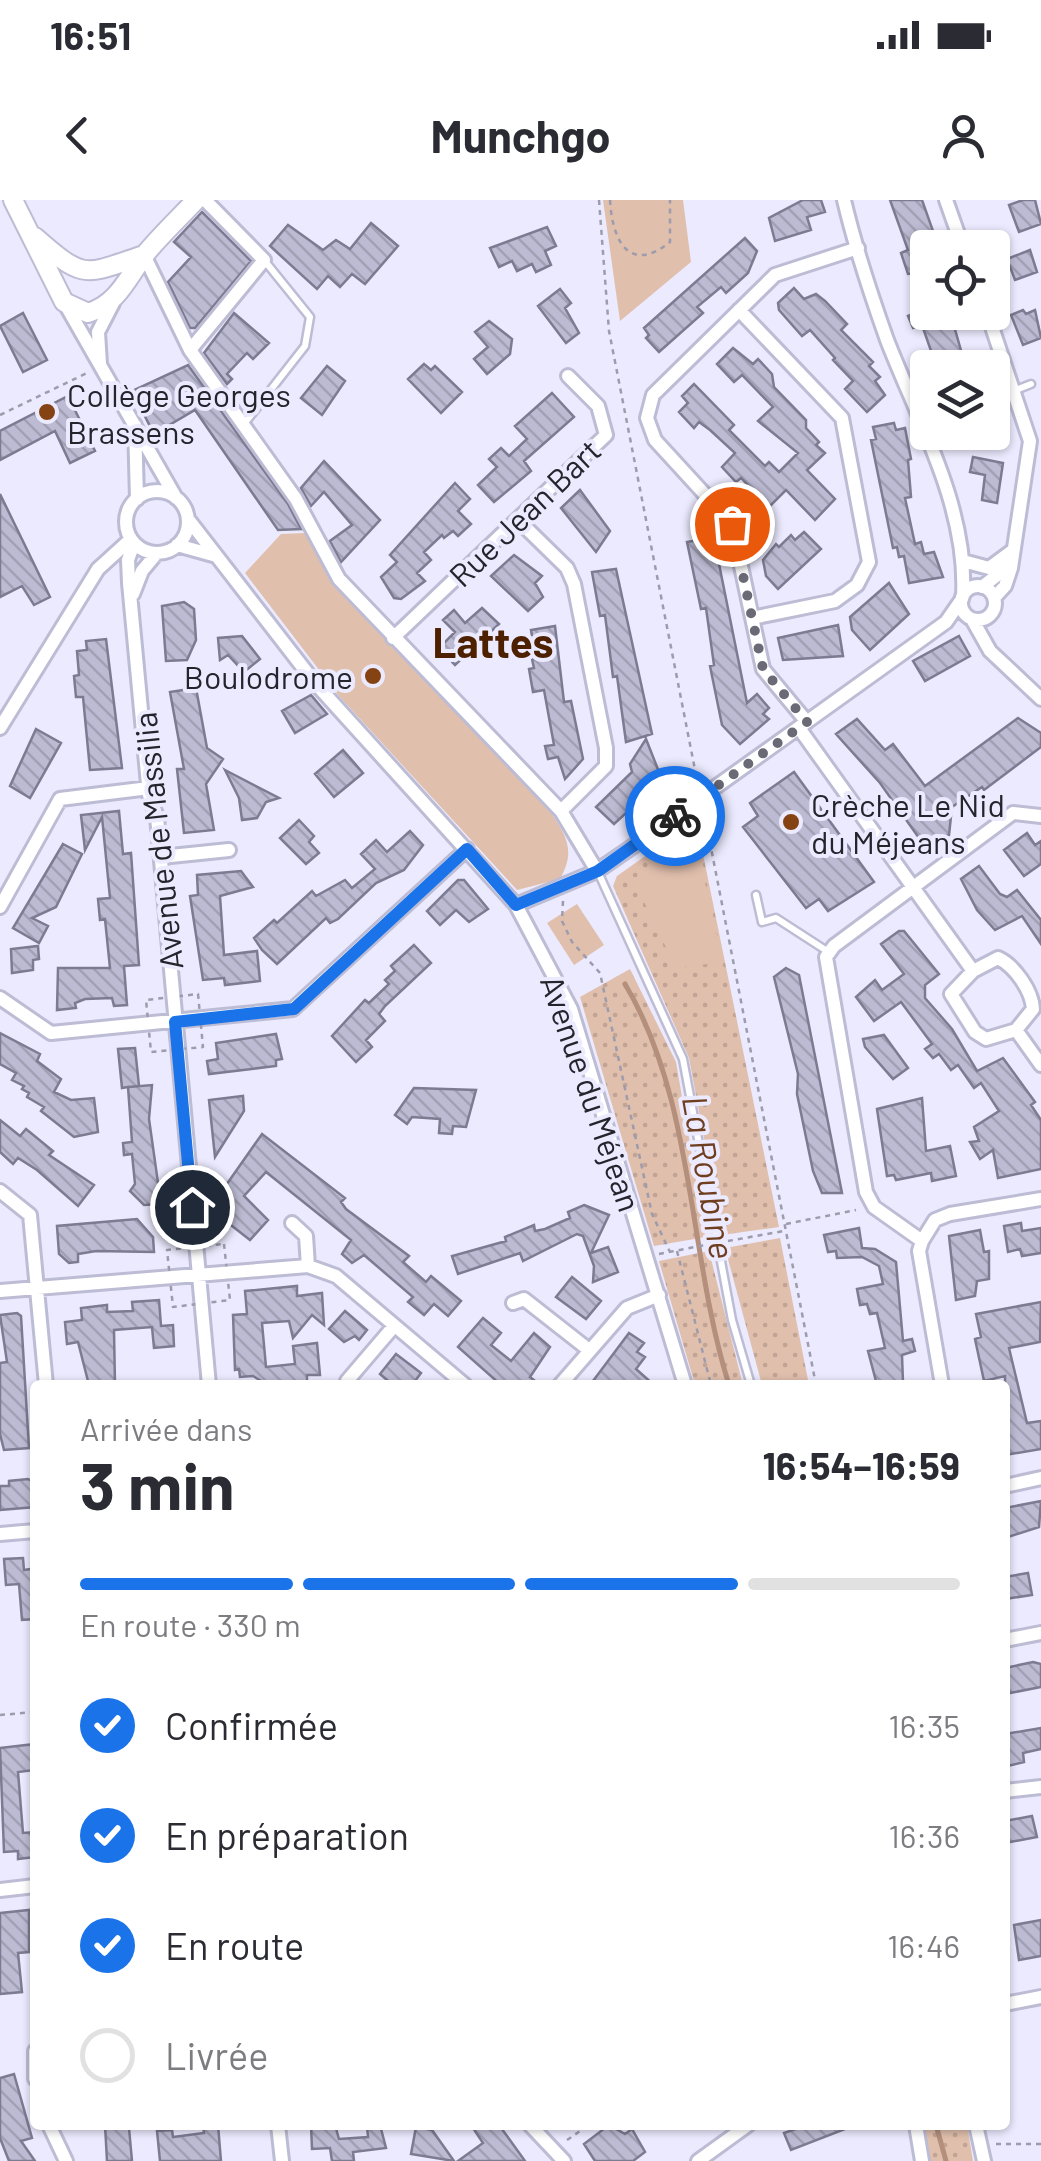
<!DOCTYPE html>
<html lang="fr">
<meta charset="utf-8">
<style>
body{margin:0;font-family:Barlow,sans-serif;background:#f2f2f3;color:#2b2b33;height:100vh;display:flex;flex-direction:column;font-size:38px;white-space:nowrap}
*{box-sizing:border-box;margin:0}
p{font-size:32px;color:#7c7c81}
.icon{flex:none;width:55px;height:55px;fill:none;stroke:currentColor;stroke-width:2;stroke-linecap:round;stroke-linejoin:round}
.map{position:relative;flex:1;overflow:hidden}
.panel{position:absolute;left:30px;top:1180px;width:980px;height:750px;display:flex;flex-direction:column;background:#fff;border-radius:10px;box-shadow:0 2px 8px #0004}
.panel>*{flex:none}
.tools{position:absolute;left:910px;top:30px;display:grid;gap:20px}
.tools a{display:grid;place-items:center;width:100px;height:100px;border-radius:10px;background:#fff;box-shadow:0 2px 8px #0004;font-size:50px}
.pin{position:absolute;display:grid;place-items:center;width:85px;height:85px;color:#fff;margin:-42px;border:5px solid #fff;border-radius:50%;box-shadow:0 2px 10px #0007}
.courier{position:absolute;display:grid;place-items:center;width:100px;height:100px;margin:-50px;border:8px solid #1a73e8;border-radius:50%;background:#fff;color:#222;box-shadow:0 2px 12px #0007}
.overview em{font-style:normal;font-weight:700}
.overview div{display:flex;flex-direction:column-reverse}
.overview{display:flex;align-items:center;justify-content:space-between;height:170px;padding:0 50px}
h1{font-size:65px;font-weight:700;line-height:75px}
.bar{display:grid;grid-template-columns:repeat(4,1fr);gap:15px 10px;align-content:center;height:120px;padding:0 50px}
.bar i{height:12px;border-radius:8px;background:#e1e1e2}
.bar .on{background:#1a73e8}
.bar p{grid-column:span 4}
ol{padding:0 50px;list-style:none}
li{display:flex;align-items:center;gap:30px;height:110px}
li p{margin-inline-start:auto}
li .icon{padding:10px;border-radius:50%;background:#1a73e8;color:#fff;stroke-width:4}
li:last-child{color:#7c7c81}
li i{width:55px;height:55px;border:5px solid #e1e1e2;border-radius:50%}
.status{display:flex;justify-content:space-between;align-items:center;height:70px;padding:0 50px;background:#fff;direction:ltr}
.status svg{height:28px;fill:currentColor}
header{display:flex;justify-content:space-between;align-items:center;height:130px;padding:0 50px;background:#fff;font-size:45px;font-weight:700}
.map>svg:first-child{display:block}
</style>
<div class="status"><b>16:51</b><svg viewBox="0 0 49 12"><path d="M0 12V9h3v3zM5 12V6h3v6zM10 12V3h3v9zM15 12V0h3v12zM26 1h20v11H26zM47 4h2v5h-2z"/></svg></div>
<header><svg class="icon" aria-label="back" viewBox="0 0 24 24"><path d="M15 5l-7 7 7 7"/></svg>Munchgo<svg class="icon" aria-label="person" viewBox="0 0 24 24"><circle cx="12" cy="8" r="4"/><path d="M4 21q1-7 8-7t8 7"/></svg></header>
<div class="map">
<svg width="1041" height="1961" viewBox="0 0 1041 1961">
<defs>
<pattern id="grass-dots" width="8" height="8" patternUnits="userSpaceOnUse" patternTransform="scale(2.5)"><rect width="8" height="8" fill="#e1bfad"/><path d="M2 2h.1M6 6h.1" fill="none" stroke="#c1a495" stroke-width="1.8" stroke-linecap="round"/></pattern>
<pattern id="building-back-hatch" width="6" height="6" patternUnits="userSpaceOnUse" patternTransform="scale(2.5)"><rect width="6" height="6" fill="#bcbbd3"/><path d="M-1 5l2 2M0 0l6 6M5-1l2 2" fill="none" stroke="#a1a1b5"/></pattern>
</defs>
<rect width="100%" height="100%" fill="#ebeafe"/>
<path fill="url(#grass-dots)" d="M696 620 779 1027 722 1035 689 858 613 686 617 676Z
M630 769 676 862 706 1037 654 1046 580 797Z
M780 1038 809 1185H762L725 1048Z
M709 1051 743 1185H695L659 1061Z
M921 1925H967L973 1961H928Z"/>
<path fill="#e1bfad" d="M603 0H683L691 62 620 121Z
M305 333 335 387 549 609C565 635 577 649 560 679L517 690 339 496 245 373 281 334Z
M694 634 723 762 676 768 634 681Z
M577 704 604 745 574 765 547 723Z"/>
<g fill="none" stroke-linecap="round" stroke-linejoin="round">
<path stroke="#b38f7c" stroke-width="5" d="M625 784C695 901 688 1055 729 1185
M936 1925 946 1961"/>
</g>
<path fill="url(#building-back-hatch)" stroke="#7c7b92" stroke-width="2.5" d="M803 0H821L825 12 807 17 811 30 775 41 769 18Z
M890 0H922L939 48H928V72L908 74 901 53 908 50Z
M1023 0H1035L1041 24 1019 32 1009 5Z
M202 12 251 61 195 128H190L168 82 191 57 174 42Z
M371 23 398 46 365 84 352 74 340 87 328 76 317 89 270 46 288 25 323 50 336 40 350 49Z
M547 27 556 46 545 51 551 65 536 72 532 64 517 71 512 61 499 67 490 48Z
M745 38 757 51 748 73 726 93 721 87 697 107 703 113 659 152 646 138 649 135 644 128Z
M1030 50 1037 72 1015 80 1007 59Z
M794 88 804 99 816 94 825 101 847 124 841 130 873 162 869 166 880 177 875 181 885 195 867 212 845 189 853 181 833 160 835 158 810 130 802 136 779 110 778 103Z
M560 89 571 103 565 108 579 133 566 143 538 106Z
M928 108V112H950L966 168H937L922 125 913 128 908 116Z
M1023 110 1026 114 1035 110 1041 138 1023 145 1011 115Z
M23 113 47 160 23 172 0 126Z
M234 113 269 143 253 159 247 153 227 174 232 179 227 184 204 153Z
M489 121 512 139 510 154 487 174 474 159 488 147 475 132Z
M733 148 753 164 758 159 772 174 774 187 806 220V228L819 242 816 245 825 253 807 270 835 299 815 320 786 290 769 307 741 278 736 282 722 267 735 253 710 230 699 222 694 228 679 212 688 203 682 196 694 184 734 225 729 230 765 266 769 262 779 272 798 253 758 221 773 207 742 175 734 182 717 164Z
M424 164 431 170 435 166 462 192 441 213 408 179Z
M188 165 288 304 301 329 278 330 195 210 154 234 132 191Z
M327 166 345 181 322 215 301 198Z
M552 193 574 217 524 261 531 271 494 302 478 285 497 267 489 259 501 248 509 256 527 239 515 226Z
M68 196 95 251 70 263 55 231 0 260V231Z
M894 223 896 230 905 228 911 259 908 260 911 297 905 298 915 344 921 342 924 354 934 352 943 377 909 383 904 356 899 357 897 347 893 348 871 240 876 239 873 227Z
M973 257 1003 263 997 303 982 300 985 275 970 272Z
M324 261 380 320 341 362 330 341 352 325 324 292 311 306 301 288Z
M455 283 470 299 458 311 471 324 458 336 453 331 444 338 442 335 424 352 431 360 417 373 425 381 401 399 394 398 381 377 397 362 390 355Z
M580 290 610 331 596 352 561 308Z
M0 294 50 397 34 405 22 386 0 397Z
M804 332 821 349 778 389 766 376 763 360 776 344 779 347 791 335 795 340Z
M710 338 712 350 716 349 747 503 757 494 769 508 763 514 769 519 740 544 722 525 710 466 714 465 706 408 701 409 687 342Z
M514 355 542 376 535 383 543 397 528 411 491 376Z
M616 369 652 534 626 542 617 476 613 477 605 415 600 416 592 372Z
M889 383 909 414 870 450 852 430 850 417Z
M184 402 194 409 196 440 187 460 166 461 162 406Z
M482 408 499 424 455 465 439 448 455 432 443 420 454 410 465 423Z
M838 425 843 456 783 460 778 438Z
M555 426 564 502 571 501 583 559 565 579 558 557 548 559 545 546 554 545 544 490 533 492 529 469 534 468 532 459H536L531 430Z
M242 436 260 459 244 472 228 455 220 460 218 438Z
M959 436 970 456 925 481 913 461Z
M106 439 122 568 90 570 83 497H76L74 476 79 475 77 451 87 450 86 441Z
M196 488 207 548 223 559 206 584 214 630 184 633 177 569H184L170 492Z
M311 495 327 514 295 533 282 511Z
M1018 518 1041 533V547L984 590 982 587 952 607 949 635 934 640 931 655 880 583 836 534 857 519 885 550 893 544 925 586Z
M36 529 61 543 30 598 10 586Z
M646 539 661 577 654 585 657 594 643 608 638 602 614 624 596 607 632 572 630 564Z
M343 550 363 573 334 597 315 574Z
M225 570 279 598 266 602 257 618 242 620 239 598Z
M794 572 874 682 828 711 819 699 806 708 743 627 758 616 750 603Z
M119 611 123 654 131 653 139 765 124 766 127 805 114 806 112 798 85 799 75 803 76 808 57 810 58 768H110L105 719 100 720 98 699 110 698 102 617 85 650 81 615Z
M299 620 314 636 309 642 319 653 306 664 280 638Z
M410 631 423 645 404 670 376 683 338 719 330 723 326 718 277 764 262 750 254 738 274 720 277 723 312 691 316 696 345 680 352 688 375 669 361 654 376 640 387 652Z
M1027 633 1035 645 1041 641V664L1024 676 1004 650Z
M63 644 82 654 56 707 32 718 48 726 39 743 13 728Z
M979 666 1000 694 1007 697 1017 690 1041 720V744L1022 716 995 730 977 710 961 679Z
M241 671 253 687 220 696 224 755 257 751 260 781 225 785 224 778 203 780 190 696 198 695 197 675Z
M458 680H464L488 709 469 722 456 710 440 725 427 711Z
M899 731H904L939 774 925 785V798L952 829 977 871 1003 858 1035 902 1031 905 1041 920V969L998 978 993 950 980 959 970 942 979 941 974 927 999 911 981 883 974 888 958 865 951 870 939 854 933 858 925 849 932 844 901 802 874 821 856 797 875 780 882 790 904 774 881 744Z
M414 745 431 763 385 806 379 814 385 821 366 840 372 847 356 862 332 836 365 800 369 803 389 784 385 780 395 771 391 766Z
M38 746 39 759 33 760V770L12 773 11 749Z
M786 768 799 775 842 993H822L813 971 797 894 798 874 774 777Z
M0 833 40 854 37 861 61 879 54 892 71 900 94 898 98 932 74 937 41 911 44 907 27 897 29 893 22 889 24 886 12 880 16 873 0 864Z
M276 834 282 859 276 860V866L209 874 207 861 218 859 216 843Z
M884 835 908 868 893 879 865 847 863 839Z
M135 848 139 886 129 887 152 885 149 919 161 1004 144 1005 130 991 135 984 132 954 124 955 123 943 132 942 128 887 122 888 118 849Z
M414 888 476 890 466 927 453 926 452 934 439 933 440 919 412 917 407 924 395 915Z
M243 896 244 911 215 957 209 900Z
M922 898 926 951 950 946 956 976 932 981 931 973 896 980 894 975 887 976 877 909Z
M0 920 20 936 26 929 53 951 49 955 94 985 78 1006 37 970 18 958 13 964 0 952Z
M262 934 345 998 341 1002 346 1009 409 1056 403 1062 426 1082 431 1076 461 1101 448 1116 434 1104 424 1115 408 1102 413 1097 364 1055 352 1063 342 1054 351 1040 266 972 244 996 268 1020 250 1040 227 1022 231 1017 219 1008 217 998Z
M584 1005 609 1015 591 1053 608 1047 618 1072 593 1082 594 1066 583 1036 577 1034 523 1061 520 1053 458 1074 452 1056 506 1041 505 1037 534 1025 535 1031 545 1029 570 1018 568 1012Z
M137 1019 153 1037 154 1052 96 1051 78 1054V1062L69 1063 59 1054 57 1026Z
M1021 1023 1022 1031 1041 1028V1053L1022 1056 1020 1049 1008 1052 1004 1026Z
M859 1028 862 1048 875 1049 896 1062 903 1141 912 1139 915 1151 902 1155 903 1182 877 1185 868 1151 885 1148 877 1113 870 1114 867 1104 860 1105 857 1089 883 1084 879 1066 862 1057 837 1058 836 1051 828 1052 824 1035Z
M980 1030 984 1052 989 1051V1079L977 1081 975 1096 956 1100 949 1036Z
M572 1077 601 1101 586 1119 556 1097Z
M297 1086V1096L322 1093 324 1125 312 1115 293 1138 289 1121 262 1123 266 1167 295 1164 293 1146 317 1143 320 1175H307V1181L266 1184 253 1176 240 1177 239 1169 235 1170 233 1115 247 1114 245 1091Z
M159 1100 161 1126 173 1125 174 1146 154 1148 152 1127 114 1130 115 1185H89L78 1142 67 1144 65 1122 82 1120 81 1108 107 1105V1112L133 1111 132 1102Z
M1041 1102 1040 1142 1009 1148 1027 1223 1041 1221V1249L1005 1255V1176L984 1181 975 1139 981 1137 976 1114Z
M345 1111 367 1130 359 1140 355 1136 344 1142 329 1129Z
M17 1113 21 1116 29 1248 4 1250 0 1234V1163L7 1162 0 1115Z
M483 1118 501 1133 491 1145 511 1161 534 1133 550 1147 530 1177 540 1185H501L458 1147Z
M629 1133 644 1143 637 1152 645 1157 636 1169 654 1185H590Z
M396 1154 421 1173 412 1185H393L380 1174Z
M28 1279 34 1282 35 1307 0 1310V1286H9V1281Z
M1041 1301 1039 1327 1005 1338V1308Z
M23 1358 24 1370 31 1369 35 1382V1419L22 1420 19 1384 6 1385 4 1359Z
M1028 1373 1032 1395 1005 1399V1377Z
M1033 1462 1041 1464V1487L1005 1494V1468Z
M1041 1528V1549L1023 1553 1024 1562 1008 1566 1005 1534Z
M35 1544V1570L18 1572 23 1633 35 1632V1657L18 1659V1651L4 1652 0 1548Z
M1032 1616 1037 1637 1005 1643V1621Z
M29 1710V1752L18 1753 22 1792 0 1794V1713Z
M1041 1720V1756L1019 1760 1014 1725Z
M14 1874 32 1938 21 1941 35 1961H9L0 1938V1878Z
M105 1925 129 1928 132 1961H107Z
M203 1925H218L221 1961H160L157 1931 172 1930 173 1937 204 1933Z
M311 1925H335L339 1939 368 1937 367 1925H380L386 1948 353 1952 354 1961H332L330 1948 312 1949Z
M471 1925H499L525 1961H458L483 1943Z
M609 1925 625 1934 632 1929 645 1952 633 1961H595L584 1944Z
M807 1925H853V1926L791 1950 784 1933Z
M416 1927 432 1930 454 1961 411 1954Z"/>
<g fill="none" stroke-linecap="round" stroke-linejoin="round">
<defs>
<path id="lane" d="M1016 190 1031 184
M244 224 305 146 310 117 264 60
M598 672 683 859 732 1120 751 1185
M756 695 762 722 776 718 827 751"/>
<path id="street" d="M844 0C855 47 871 95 887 140 918 220 968 308 963 396
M946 0 963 48
M144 55 190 150 296 299 339 379 561 611 597 671
M64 102 176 298
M739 110 842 218 869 362 857 385 835 401 752 418
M987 112 1030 241 1011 368 1005 386 994 398
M190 150 264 60 205 0
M100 164 98 132 113 103
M135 225 137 299
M126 322a31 31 0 1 1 62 0a31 31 0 1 1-62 0Z
M188 319 315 483 516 705 571 809 685 1185
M518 320 567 368 574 384 606 548V566L561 611
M134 343 128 360 129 383 149 595 157 617 209 1185
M177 345 213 355
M963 361 989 368 1012 351
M961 403a17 17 0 1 1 34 0a17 17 0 1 1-34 0Z
M982 387 996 376 1008 358
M133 394 142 371 157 353
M972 419 990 451 1041 499
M393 438 606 235 598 206 568 176
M807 522 763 469 732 324 655 240 647 218 653 195 775 75 858 48
M0 528 98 369 131 339
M799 528 973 771
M161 657 229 650
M516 705 597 671 629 649 946 422 962 399
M0 707 60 599 149 588
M998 758C1015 766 1032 791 1033 809L1016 830 986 839 975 832 951 794 973 771Z
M0 798 51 833 293 809 467 649
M1016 830 1041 865
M0 991 30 1015 46 1185
M292 1023 306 1036 308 1066
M922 1041 935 1020 950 1014 1041 999
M0 1091 308 1066 336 1076 465 1185
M513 1103 524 1099 589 1150
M347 1181 394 1126
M560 1185 627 1108 659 1095
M942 1185 919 1051 922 1041 874 1007 866 992 826 757 834 746 1013 613 1041 616
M1005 1286 1041 1278
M0 1334 35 1331
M1005 1440 1041 1433
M1005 1591 1041 1587
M0 1690 35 1686
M1005 1804 1041 1797
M35 1851V1879
M49 1925 66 1961
M278 1925 282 1961
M530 1925 564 1961
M916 1925 922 1961
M976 1925 984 1961
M698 1961 748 1925"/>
<path id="secondary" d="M13 0 64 102 88 113C120 103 129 74 147 52 162 34 180 17 196 0
M35 37C85 81 84 75 144 55"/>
</defs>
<use href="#lane" stroke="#bdbcd5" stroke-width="11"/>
<use href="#street" stroke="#bdbcd5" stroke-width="18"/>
<use href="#secondary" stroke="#bdbcd5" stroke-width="22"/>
<path stroke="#9d9cac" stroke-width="2.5" stroke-dasharray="5 5" stroke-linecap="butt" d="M599 0 609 131 697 580
M610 0C612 37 627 76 670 42V0
M0 215 89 172
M704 612 816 1185
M563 701 562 721 572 742 600 773 652 1014 670 1052
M198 794 203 847 151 852 146 800Z
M786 1024 856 1010
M728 1041 784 1031
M224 1044 230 1100 173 1107 167 1050Z
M677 1051 711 1185
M659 1054 705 1045
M0 1515 35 1512
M567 1940 589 1925
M996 1944H1041"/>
<use href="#lane" stroke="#fff" stroke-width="6"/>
<use href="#street" stroke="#fff" stroke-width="12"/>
<use href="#secondary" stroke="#fff" stroke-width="18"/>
</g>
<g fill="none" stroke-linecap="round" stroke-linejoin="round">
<path stroke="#6a6976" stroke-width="10" stroke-dasharray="0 18" d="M675 616 807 522 763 469 732 324"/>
<path stroke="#1a73e8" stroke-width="12" d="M192 1007 175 822 294 809 467 649 516 705 598 671 675 616"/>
</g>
<g fill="#854213" stroke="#ebeafe" stroke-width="4">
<circle cx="47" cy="212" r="10"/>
<circle cx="373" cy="476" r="10"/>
<circle cx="791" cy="622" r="10"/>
</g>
<g text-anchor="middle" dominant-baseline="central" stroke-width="8" stroke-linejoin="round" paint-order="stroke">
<g font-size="32" fill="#24242d" stroke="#ebeafe" text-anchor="start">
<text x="67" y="194">Collège Georges<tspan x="67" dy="37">Brassens</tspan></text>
<text x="353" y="476" text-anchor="end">Boulodrome</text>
<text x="811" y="604">Crèche Le Nid<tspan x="811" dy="37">du Méjeans</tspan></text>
</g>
<g font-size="32" fill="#24242d" stroke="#ebeafe">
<text transform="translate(524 312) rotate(-44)">Rue Jean Bart</text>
<text transform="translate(157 641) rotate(-96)">Avenue de Massilia</text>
<text transform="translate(592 893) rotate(71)">Avenue du Méjean</text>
</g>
<g font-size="35" font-style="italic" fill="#6f3e1f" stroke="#ebeafe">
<text transform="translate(710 977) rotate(80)">La Roubine</text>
</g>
<g font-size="42" font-weight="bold" fill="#4d2000" stroke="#ebeafe">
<text x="493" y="441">Lattes</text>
</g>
</g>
</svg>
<div class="tools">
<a><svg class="icon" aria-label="locate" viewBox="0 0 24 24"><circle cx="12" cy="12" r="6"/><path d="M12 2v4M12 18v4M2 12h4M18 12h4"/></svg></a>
<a><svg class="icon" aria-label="layers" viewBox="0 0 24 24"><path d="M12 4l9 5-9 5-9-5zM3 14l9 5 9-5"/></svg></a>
</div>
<div class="pin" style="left:732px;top:324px;background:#ea580c"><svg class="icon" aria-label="bag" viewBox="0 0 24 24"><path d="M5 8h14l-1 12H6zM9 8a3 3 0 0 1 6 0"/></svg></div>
<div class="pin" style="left:192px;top:1007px;background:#1f2937"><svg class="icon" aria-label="home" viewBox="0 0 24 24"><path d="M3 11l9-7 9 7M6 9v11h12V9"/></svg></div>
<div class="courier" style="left:675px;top:616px"><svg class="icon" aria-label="bike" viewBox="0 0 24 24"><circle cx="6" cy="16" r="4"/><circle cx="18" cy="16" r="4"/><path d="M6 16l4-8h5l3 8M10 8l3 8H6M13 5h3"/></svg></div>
<section class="panel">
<div class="overview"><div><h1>3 min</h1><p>Arrivée dans</p></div><em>16:54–16:59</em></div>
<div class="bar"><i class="on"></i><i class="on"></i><i class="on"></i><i></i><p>En route · 330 m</p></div>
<ol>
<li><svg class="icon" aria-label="check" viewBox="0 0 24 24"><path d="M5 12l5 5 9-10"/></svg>Confirmée<p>16:35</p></li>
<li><svg class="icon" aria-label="check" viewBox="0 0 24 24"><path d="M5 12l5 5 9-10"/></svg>En préparation<p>16:36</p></li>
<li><svg class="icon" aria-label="check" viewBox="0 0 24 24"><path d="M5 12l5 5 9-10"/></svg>En route<p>16:46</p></li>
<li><i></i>Livrée</li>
</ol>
</section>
</div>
